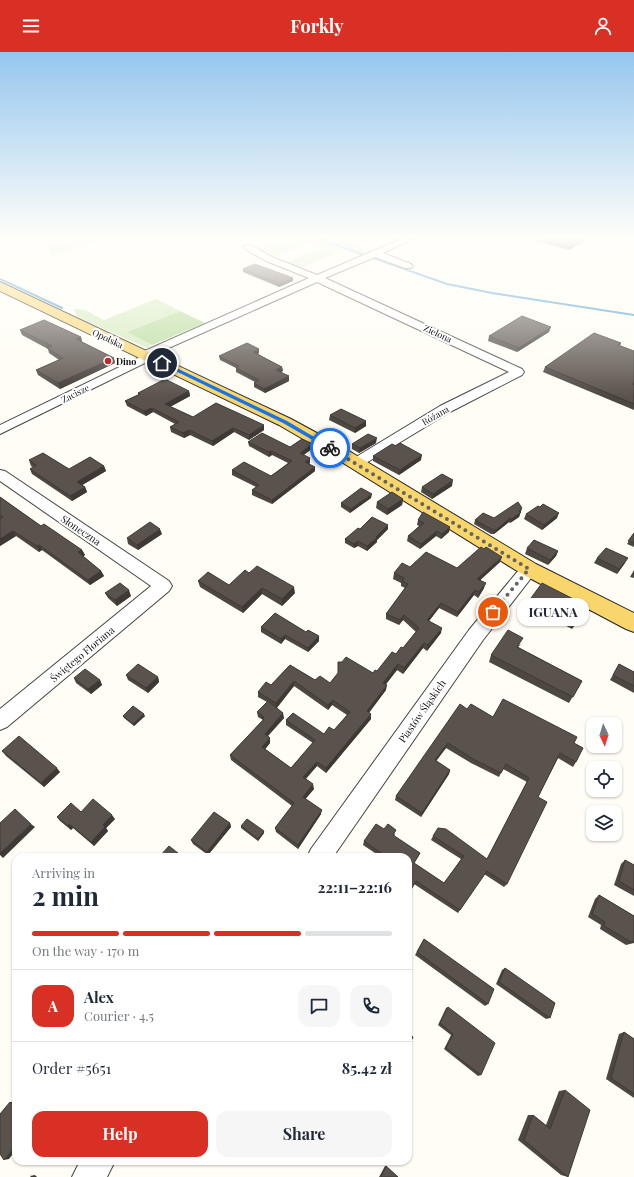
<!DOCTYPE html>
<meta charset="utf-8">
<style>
body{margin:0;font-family:"Playfair Display",serif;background:#f6f6f7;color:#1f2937;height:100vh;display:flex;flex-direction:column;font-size:15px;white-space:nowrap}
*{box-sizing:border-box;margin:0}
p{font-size:13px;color:#747a83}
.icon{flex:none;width:22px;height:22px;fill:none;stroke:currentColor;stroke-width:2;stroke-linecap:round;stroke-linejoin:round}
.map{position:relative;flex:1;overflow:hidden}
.side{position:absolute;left:12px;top:801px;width:400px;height:312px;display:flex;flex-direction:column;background:#fff;border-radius:12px;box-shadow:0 1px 3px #0004}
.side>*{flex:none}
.needle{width:26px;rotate:176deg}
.fabs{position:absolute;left:586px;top:665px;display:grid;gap:8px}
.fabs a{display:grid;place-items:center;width:36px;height:36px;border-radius:8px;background:#fff;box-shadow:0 1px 3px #0004;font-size:20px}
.pin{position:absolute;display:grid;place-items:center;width:34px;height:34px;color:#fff;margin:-17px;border:2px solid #fff;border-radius:50%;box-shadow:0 1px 4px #0007}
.courier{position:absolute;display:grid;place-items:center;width:40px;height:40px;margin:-20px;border:3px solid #1a73e8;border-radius:50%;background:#fff;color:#222;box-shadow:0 1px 5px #0007}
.bubble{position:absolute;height:28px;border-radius:12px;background:#fff;box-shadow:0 1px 3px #0004;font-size:13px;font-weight:700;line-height:28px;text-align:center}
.overview em{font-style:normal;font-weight:700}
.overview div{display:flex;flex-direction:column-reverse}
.overview{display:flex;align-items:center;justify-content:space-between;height:68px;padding:0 20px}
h1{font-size:26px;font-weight:700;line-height:30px}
.bar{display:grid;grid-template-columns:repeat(4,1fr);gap:6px 4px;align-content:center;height:48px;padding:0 20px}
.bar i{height:5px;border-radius:3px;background:#e0e1e3}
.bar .active{background:#d93025}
.bar p{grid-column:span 4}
.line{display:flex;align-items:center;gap:10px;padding:0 20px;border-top:1px solid #e0e1e3}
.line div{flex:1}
.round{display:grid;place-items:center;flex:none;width:42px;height:42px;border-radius:12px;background:#f6f6f7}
.cta{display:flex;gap:8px;margin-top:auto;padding:8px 20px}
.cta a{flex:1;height:46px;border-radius:12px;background:#d93025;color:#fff;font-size:16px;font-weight:700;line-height:46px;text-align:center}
.cta a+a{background:#f6f6f7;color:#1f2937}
header{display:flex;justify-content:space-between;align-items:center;height:52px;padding:0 20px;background:#d93025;color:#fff;font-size:18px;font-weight:700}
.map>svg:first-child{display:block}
</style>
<header><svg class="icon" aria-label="menu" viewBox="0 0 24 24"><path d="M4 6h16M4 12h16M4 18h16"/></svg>Forkly<svg class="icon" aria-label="person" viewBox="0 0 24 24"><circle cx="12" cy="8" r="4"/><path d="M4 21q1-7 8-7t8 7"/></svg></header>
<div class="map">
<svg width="634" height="1125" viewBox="0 0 634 1125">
<rect width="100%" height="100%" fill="#fffdf5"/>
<path fill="#d5ebbd" d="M282 188H339L374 199 361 204 344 198 300 216 287 210 323 195 309 190 275 204 259 197Z
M156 247 180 259 127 280 152 293 147 296 77 265 74 257 85 258 104 268Z"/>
<path fill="#b9dc9c" d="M180 259 205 271 152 293 127 280Z"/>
<path fill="#d9e3c4" d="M47 188H99L52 203Z"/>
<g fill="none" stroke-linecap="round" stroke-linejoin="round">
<path stroke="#3f96cf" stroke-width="2" d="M322 188 447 232 492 241 634 263
M0 227 62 256"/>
<defs>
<path id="minor" d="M399 188H410L383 201 411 212 413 214 411 216H405L375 205 325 226 522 317 524 320 522 323 450 360 361 414 356 415 351 414 349 411 351 408 440 354 509 320 317 230 153 303 155 305 153 307 0 382V373L140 305 138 303 140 301 309 226 266 209 245 197 244 195 245 193H251L272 205 317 223Z
M0 418 5 419 169 529 172 534 169 539 7 675 0 678V657L151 534 0 429Z
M529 511 535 513 537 517 535 521 483 588 333 805H307L311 797 469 578 523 513Z
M80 1109H115L107 1125H72Z"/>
<path id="major" d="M0 230 291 367 339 393 536 512 634 561V580L626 577 522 522 327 401 279 373 0 239Z"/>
</defs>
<use href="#minor" stroke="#444" stroke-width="2"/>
<use href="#major" stroke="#222" stroke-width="2"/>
<use href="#minor" fill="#fff" fill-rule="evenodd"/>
<use href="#major" fill="#f9d66b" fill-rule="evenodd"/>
</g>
<path fill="#4d4742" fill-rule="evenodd" d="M531 188H586L569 198Z
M243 217 293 226V229L279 235 243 220Z
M20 278 81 285 82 290 114 306 115 311 60 337 38 323 36 318 59 308 49 301 48 297 22 283Z
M549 280 517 300 488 289 489 284Z
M621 291 620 294 634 299V358L543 320 545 315Z
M259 301 258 302 282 315 283 319 280 320 289 324V329L265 341 254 335V331L255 330 236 320V316L220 308 219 304Z
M189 339 190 344 170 355 193 365 264 378 249 388 234 380 213 394 190 383 184 386 171 380 170 375 175 372 153 360 146 364 127 354 125 349 138 343V341Z
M330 363 366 374 355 381 329 368Z
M248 390 290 395 313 392V396L303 403 310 411 309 412 315 415V419L272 452 252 443V438L256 435 232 423V418L271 424 288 411 272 403 269 405 249 394Z
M376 391 359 401 352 397V392Z
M373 404 421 408 399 423 373 409Z
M29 408 69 417 104 414 106 419 82 433 85 435 87 440 72 449 32 422 30 417 33 415 31 414Z
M452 434 432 447 421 440 422 435Z
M0 445 41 474 82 498 85 503 83 504 101 519 104 524 90 533 42 498 39 500 16 484 0 494V467H1L0 466Z
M371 446 350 461 341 455V451Z
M403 447 402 453 387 463 376 456 377 450Z
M522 456 519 465 510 471 509 470 494 482H491L474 472 475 468 494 466Z
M526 462 557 466 542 478 524 467Z
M418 468 450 475 449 480 441 487 436 484 420 497 407 489 408 484 419 474 417 473Z
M388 473V477L377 488V490L367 499 358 494 354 496 345 491V487L360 477Z
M634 481V495L627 492Z
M162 482 138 498 128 492 127 486Z
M527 496 558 499 556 504 548 513 525 502Z
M597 506 625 511 617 522 594 511Z
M500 510 480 528 484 536 478 546 474 543 457 565 439 556 429 569 441 581 427 599 423 596 403 622 397 618 386 632V638L369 661 371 667 326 721 317 714 306 727 314 737 305 747 321 762 298 797 276 780 275 776 292 754 231 708 230 703 263 668 258 665 257 660 267 650 258 645V640L271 633 290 613 315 628 330 631 338 621V610L373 621 377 619 403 596 416 580 403 568 399 573 386 567V562L405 536 401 534V531L393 527 394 521 410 515 457 516ZM294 634 328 658 332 653 347 663 334 678 324 682 286 668V673L313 691 291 716 265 697 270 691V686L268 684 284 666 277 656Z
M634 518V526L630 525Z
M249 521 295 541 282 554 262 542 243 561 200 535 198 529 229 533Z
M105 541 131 544 117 554 108 546Z
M531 546 587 554 583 562 572 577 547 564 545 566 528 557 529 554H528Z
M261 575 306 580 319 589 308 600 285 587 281 592 261 580Z
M521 592 518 595 582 629 569 651 489 610 491 603Z
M619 612 634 620V641L610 628Z
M126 623 158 625 159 630 148 641 128 628Z
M74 626 100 628 102 633 91 642 76 631Z
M467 657 493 665 574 691 576 710 573 715 558 706 538 745 507 832 504 835 484 822 458 861 414 832 408 805H381L363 793 364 789 384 777 395 782 394 784 420 801 418 805 414 811 444 831 461 807 431 788 433 784 487 807 527 730 503 717 499 725 471 711 446 696 436 709 450 718 449 722 421 765 395 748 396 744Z
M123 664H145L134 674 124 666Z
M2 699 60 720 44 735 6 704Z
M81 760 115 767 106 776 108 779 94 794 73 776 71 778 60 769 57 765Z
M230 771 231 775 208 803 193 792 191 788Z
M241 774 264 781 258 789 241 776Z
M625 808 634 813V844L614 833 621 812Z
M599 843 634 864V891L626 893 600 877 601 873 588 865 595 847Z
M424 887 488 952 485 954 415 903Z
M505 916 550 966 546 967 496 932 502 918Z
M448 955 481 1023 478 1024 444 997 451 983 438 973 446 956Z
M624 980 634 987V1046L606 1027 619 982Z
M565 1038 568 1125 561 1123 518 1088 528 1063H533L546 1073 559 1039Z
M385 1114H386L398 1125H379Z"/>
<path fill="#3f3936" d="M581 188H586L569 198 570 195Z
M293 226V229L279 235V232Z
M551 275 549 280 517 300 519 296Z
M81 285 82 290 76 287Z
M259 297V301L254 304 253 300Z
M114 306 115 311 60 337 58 331Z
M282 315 283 319 276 323V318Z
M289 324V329L265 341 264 337Z
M189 339 190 344 166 357 165 352Z
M152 356 153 360 146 364 144 359Z
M366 369V374L355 381V376Z
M264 373V378L249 388V383Z
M233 376 234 380 213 394 212 389Z
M189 378 190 383 184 386 183 381Z
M377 386 376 391 359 401 360 396Z
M313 392V396L300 406V401Z
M271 399 272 403 269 405V400Z
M422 403 421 408 399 423 400 418Z
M310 406V411L305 415V410Z
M104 414 106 419 79 435 77 430Z
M315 415V419L272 452V448Z
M453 428 452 434 432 447 433 442Z
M85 435 87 440 72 449 70 444Z
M372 442 371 446 350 461 351 457Z
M403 447 402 453 387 463 388 457Z
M522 456 519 465 510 471 512 467 519 459Z
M559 461 557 466 542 478 544 473Z
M510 466 509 470 494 482 496 478Z
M388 473V477L377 488V490L367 499V494Z
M450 475 449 480 441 487 442 482Z
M160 477 162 482 138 498 137 493Z
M13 479 16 484 0 494V487Z
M437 479 436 484 420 497 421 492Z
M358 489V494L354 496V492Z
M39 493 42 498 39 500 37 494Z
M82 498 85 503 81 506 78 500Z
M558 499 556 504 548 513 550 508Z
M502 505 500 510 476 532 477 527Z
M628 506 625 511 617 522 619 517Z
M101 519 104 524 90 533 88 528Z
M486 531 484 536 478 546 479 540Z
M294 535 295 541 282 554V547Z
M262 536V542L243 561 242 555Z
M129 538 131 544 117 554 115 548Z
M475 538 474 543 457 565 458 560Z
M441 551 439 556 426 573 427 568Z
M587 554 583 562 572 577 576 570Z
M550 556 547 564 545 566 548 558Z
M404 563 403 568 399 573 400 568Z
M442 576 441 581 427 599 428 593Z
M285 583V587L281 592V587Z
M319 584V589L308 600V596Z
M424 591 423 596 403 622 404 616Z
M398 612 397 618 383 636V631Z
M158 625 159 630 148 641 146 636Z
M100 628 102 633 91 642 88 637Z
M294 629V634L276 656V651Z
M387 633 386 638 366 664 367 659Z
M333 648 332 653 328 658V653Z
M283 661 284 666 265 687V682Z
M144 662 145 664 134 674 133 672Z
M371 662V667L326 721V716Z
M270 686V691L263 700 262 695Z
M448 691 446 696 433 713 435 708Z
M317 710V714L303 729V725Z
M57 716 60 720 44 735 41 731Z
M450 718 449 722 421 765 422 761Z
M313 732 314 737 303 750V745Z
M322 758 321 762 298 797V793Z
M112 763 115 767 106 776 108 779 94 794 91 790 103 773Z
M230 771 231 775 208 803 207 800Z
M31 772 35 775 3 806 0 803V801Z
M69 772 73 776 71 778 68 774Z
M264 779V781L258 789V787Z
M10 1050H14L16 1052V1057Z
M16 1093V1098L9 1107 4 1108Z
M35 1123 37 1125H31L30 1124Z"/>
<path fill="#5a524d" stroke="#3f3936" d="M546 188H581L570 195Z
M255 212 293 226 279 232 243 217Z
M522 264 551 275 519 296 489 284Z
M44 268 81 285 76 287 114 306 58 331 36 318 63 306 47 296 52 294 20 278Z
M594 281 621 291 618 293 634 299V330L632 332 634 333V352L545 315Z
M247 291 259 297 253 300 282 315 276 318 289 324 264 337 254 331 259 328 236 316 239 314 219 304Z
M165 327 189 339 165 352 193 365 216 351 264 373 249 383 233 376 212 389 189 378 183 381 170 375 179 370 152 356 144 359 125 349 140 342 138 341Z
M341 357 366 369 355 376 330 363Z
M262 381 290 395 302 387 313 392 300 401 310 406 305 410 315 415 272 448 252 438 259 433 232 418 244 410 271 424 292 409 271 399 269 400 248 390Z
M368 382 377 386 360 396 352 392Z
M400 391 422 403 400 418 373 404 392 392 396 394Z
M43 401 69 417 90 405 104 414 77 430 85 435 70 444 30 417 36 413 29 408Z
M442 422 453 428 433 442 422 435Z
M361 436 372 442 351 457 341 451Z
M392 440 403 447 388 457 377 450Z
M0 445 41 474 44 472 82 498 78 500 101 519 88 528 39 493 37 494 13 479 0 487V467L3 465 0 463Z
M518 450 522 456 519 459 521 460 512 467 510 466 496 478H493L475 468 483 461 494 466Z
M543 452 559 461 544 473 526 462 538 454 540 455Z
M423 460 450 475 442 482 437 479 421 492 408 484 424 471 418 468Z
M372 465 388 473 376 485 377 486 367 494 358 489 354 492 345 487 358 476 360 477Z
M150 470 160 477 137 493 127 486Z
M634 481V491L628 489Z
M534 488 558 499 550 508 527 496Z
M481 495 484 497 486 495 502 505 477 527 486 531 479 540 475 538 458 560 441 551 427 568 442 576 428 593 424 591 404 616 398 612 383 631 387 633 367 659 371 662 326 716 317 710 303 725 313 732 303 745 322 758 298 793 275 776 294 751 230 703 264 667 262 666 264 665 257 660 268 649 283 661 265 682 270 686 262 695 291 716 315 688 286 668 293 661 324 682 329 675 334 678 350 660 333 648 328 653 294 629 276 651 258 640 266 630 271 633 290 613 315 628 320 624 330 631 338 621V610H342L346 605 373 621 375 618 377 619 392 600 396 602 401 595 403 596 419 576 404 563 400 568 386 562 408 532 402 529 404 526 394 521 402 511 410 515 426 500 457 516Z
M606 496 628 506 619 517 597 506Z
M257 514 294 535 282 547 262 536 242 555 198 529 208 520 229 533 245 518 249 521Z
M120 531 129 538 115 548 105 541Z
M542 531 587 554 576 570 550 556 548 558 531 549 533 547 531 546Z
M275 561 306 580 308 578 319 584 308 596 285 583 281 587 261 575Z
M508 578 523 586 517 595 582 629 573 645 491 603Z
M138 612 158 625 146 636 126 623Z
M619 612 634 620V634L613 623Z
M85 617 100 628 88 637 74 626Z
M503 647 577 685 574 691 583 696 576 710 560 701 538 745 547 750 507 832 487 819 460 858 416 829 408 843V805H387L364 789 376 772 384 777 388 772 396 778 393 783 420 801 414 811 444 831 464 804 433 784 438 776 446 777 487 807 529 726 506 712 501 721 473 707 448 691 435 708 450 718 422 761 396 744 460 652 467 657 471 652 493 665Z
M133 654 144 662 133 672 123 664Z
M19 684 57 716 41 731 2 699Z
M93 747 112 763 103 773 105 775 91 790 69 772 68 774 57 765 71 751 81 760Z
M15 757 31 772 0 801V771Z
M214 760 230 771 207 800 191 788Z
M247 767 264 779 258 787 241 774Z
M169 794 183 805H159Z
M625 808 634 813V838L619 829Z
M599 843 634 864V889L631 890 604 874 605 870 592 862Z
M424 887 494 937 488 952 417 900Z
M505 916 555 951 550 966 499 930Z
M448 955 495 991 481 1023 446 996 453 982 440 971Z
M624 980 634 987V1042L611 1026Z
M408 982 413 985 408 995Z
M565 1038 590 1058 568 1125 524 1088 533 1063 550 1077Z
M10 1050 16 1057V1086L15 1087 16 1088V1093L4 1108 0 1102V1062Z
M386 1114 398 1125H381Z"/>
<linearGradient id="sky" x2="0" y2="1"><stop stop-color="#95c6ee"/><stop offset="0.54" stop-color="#fffefa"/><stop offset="1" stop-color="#fffefa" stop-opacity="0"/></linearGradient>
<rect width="634" height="345" fill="url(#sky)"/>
<path fill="#1a73e8" d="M161 310H164L287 369 333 396 328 397 283 371 161 312Z"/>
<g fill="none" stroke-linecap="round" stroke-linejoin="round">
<path stroke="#646461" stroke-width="4" stroke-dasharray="0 7.2" d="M330 396 529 517 493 560"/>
</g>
<circle fill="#c4262e" stroke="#fff" stroke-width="1.5" cx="108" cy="309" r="4"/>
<g text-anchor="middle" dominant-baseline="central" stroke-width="4" stroke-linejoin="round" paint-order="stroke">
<g font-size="9" fill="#111" stroke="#fff">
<text transform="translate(438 281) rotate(25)">Zielona</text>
<text transform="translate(108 286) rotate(25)">Opolska</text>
<text transform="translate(75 341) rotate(-27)">Zacisze</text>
<text transform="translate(435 363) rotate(-30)">Różana</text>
</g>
<g font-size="9" font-weight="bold" fill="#111" stroke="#fff" text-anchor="start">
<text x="116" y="309">Dino</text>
</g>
<g font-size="10" fill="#111" stroke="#fff">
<text transform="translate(81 478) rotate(34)">Słoneczna</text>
<text transform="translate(82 602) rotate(-40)">Świętego Floriana</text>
<text transform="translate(422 659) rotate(-55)">Piastów Śląskich</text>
</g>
</g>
</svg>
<div class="fabs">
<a><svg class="needle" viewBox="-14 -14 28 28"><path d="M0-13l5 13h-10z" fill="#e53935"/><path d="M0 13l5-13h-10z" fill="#747a83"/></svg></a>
<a><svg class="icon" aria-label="locate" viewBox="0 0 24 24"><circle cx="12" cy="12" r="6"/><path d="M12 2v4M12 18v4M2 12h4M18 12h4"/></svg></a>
<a><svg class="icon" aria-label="layers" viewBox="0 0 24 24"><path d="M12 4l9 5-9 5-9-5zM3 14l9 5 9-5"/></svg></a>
</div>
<div class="pin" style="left:493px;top:560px;background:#ea580c"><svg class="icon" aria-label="bag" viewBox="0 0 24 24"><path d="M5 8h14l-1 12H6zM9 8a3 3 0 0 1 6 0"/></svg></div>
<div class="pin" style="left:162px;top:311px;background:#1f2937"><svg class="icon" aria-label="home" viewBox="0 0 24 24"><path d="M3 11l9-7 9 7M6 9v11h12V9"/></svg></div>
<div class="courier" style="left:330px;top:396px"><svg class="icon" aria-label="bike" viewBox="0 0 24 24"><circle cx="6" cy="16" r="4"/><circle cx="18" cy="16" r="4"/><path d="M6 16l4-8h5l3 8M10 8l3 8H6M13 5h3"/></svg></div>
<div class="bubble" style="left:517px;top:546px;width:72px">IGUANA</div>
<section class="side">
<div class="overview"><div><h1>2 min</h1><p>Arriving in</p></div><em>22:11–22:16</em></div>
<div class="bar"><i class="active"></i><i class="active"></i><i class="active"></i><i></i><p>On the way · 170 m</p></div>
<div class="line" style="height:72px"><b class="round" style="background:#d93025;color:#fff">A</b><div><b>Alex</b><p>Courier · 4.5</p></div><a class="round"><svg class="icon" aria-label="chat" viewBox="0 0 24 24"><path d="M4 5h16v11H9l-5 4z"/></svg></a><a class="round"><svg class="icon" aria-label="phone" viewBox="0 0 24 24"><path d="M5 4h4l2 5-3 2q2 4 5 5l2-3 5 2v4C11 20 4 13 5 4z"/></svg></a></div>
<div class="line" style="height:52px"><div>Order #5651</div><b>85.42 zł</b></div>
<div class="cta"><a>Help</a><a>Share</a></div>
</section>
</div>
